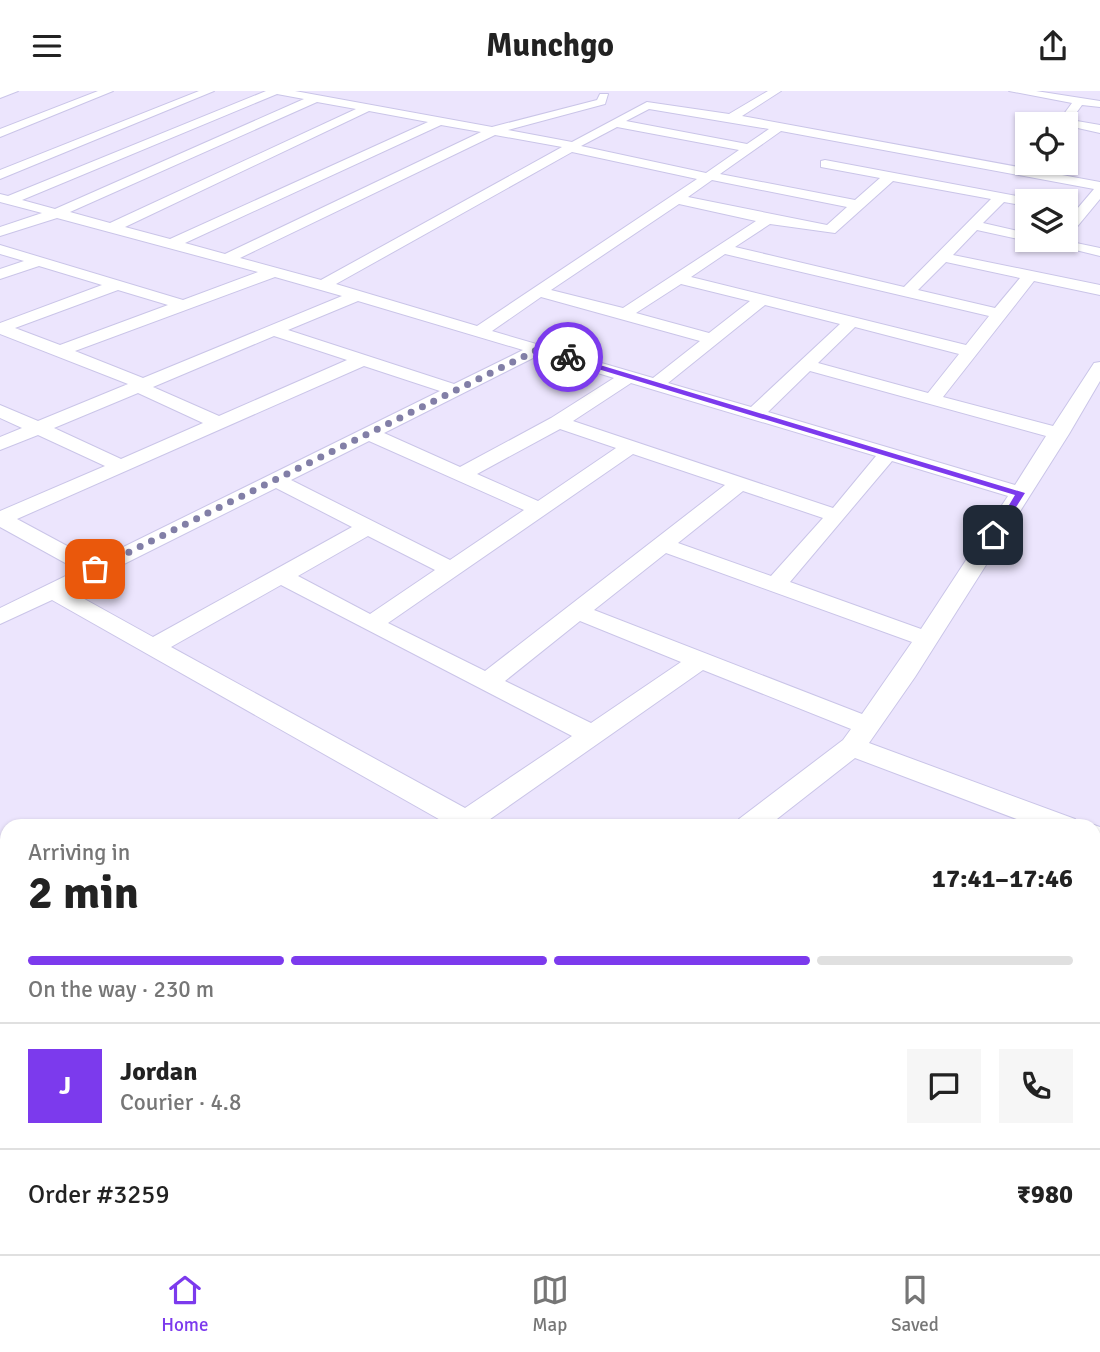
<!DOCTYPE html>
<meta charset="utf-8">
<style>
body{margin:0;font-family:Signika,sans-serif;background:#f6f6f6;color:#222;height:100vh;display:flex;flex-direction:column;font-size:26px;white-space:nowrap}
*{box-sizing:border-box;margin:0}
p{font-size:23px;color:#767676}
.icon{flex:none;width:38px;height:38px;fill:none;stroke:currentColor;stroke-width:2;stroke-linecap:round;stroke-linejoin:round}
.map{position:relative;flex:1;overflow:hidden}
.sheet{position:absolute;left:0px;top:728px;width:1101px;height:436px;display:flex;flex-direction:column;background:#fff;border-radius:21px 21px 0 0;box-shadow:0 2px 5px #0004}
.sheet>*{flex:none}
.buttons{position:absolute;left:1015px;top:21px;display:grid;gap:14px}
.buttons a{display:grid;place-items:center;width:63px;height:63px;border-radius:0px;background:#fff;box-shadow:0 2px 5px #0004;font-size:35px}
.pin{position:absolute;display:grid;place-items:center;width:60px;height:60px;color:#fff;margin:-30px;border-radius:14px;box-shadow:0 4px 10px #0006}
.courier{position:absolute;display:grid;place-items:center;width:70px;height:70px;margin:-35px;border:5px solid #7c3aed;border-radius:50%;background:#fff;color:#222;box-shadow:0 2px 9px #0007}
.overview em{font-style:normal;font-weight:700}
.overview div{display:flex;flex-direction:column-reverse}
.overview{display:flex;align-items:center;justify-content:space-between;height:119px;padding:0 28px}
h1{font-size:46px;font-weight:700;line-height:52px}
.bar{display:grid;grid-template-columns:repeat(4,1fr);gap:10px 7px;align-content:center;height:84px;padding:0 28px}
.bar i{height:9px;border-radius:5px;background:#e0e0e0}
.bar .selected{background:#7c3aed}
.bar p{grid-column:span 4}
.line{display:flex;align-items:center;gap:18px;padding:0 28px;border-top:2px solid #e0e0e0}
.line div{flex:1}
.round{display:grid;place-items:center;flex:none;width:74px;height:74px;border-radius:0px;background:#f6f6f6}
header{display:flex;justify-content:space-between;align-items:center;height:91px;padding:0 28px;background:#fff;font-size:32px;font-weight:700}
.tab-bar{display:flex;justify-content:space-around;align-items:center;height:98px;border-top:2px solid #e0e0e0;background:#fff;font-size:19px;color:#767676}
.tab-bar a{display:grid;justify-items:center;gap:4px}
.tab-bar .selected{color:#7c3aed}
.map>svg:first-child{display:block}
</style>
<header><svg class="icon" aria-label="menu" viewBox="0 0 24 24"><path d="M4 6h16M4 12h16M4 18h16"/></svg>Munchgo<svg class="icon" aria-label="share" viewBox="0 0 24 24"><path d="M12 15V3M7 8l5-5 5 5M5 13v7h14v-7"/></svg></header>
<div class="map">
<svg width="1100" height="1163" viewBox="0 0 1100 1163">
<rect width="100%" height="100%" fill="#ece5fd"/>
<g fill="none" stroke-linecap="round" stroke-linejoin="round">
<defs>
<path id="minor" d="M0 0H18L0 7Z
M98 0H113L0 46V38Z
M199 0H214L0 88V79Z
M266 0H295L492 36 597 9 600 3H608L605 13 508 39 572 51 647 11 729 23 768 0H781L742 25 1100 91V108L1071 143 1066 144V131L1094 98 781 40 720 83 855 109 880 87 821 76V70L825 69 1032 108 1033 110H1027V115L1004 111 983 132 1027 142V149H1032L1027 150 977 139 953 164 1100 194V204L1034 190 943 306 1053 335 1094 272 1100 271V290L1069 343 915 586 869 652 1075 728 1079 735H1035L855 667 768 735H735L739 728 843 649 851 638 703 579 486 731 488 735H451L52 509 0 533V517L78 479 0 436V420L105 375 38 344 0 359V346L22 337 0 327V314L38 330 128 293 0 243V232L102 194 39 175 0 188V178L24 170 0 163V154L183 209 258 181 57 127 0 145V136L42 122 0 111V103L8 105ZM277 3 304 8 55 118 22 109ZM317 11 356 18 110 132 70 121ZM649 18 769 38 747 53 626 30ZM369 20 428 31 170 148 125 136ZM441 34 481 41 225 163 185 152ZM617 36 739 59 706 82 581 55ZM495 44 562 56 321 189 240 167ZM572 61 697 88 477 235 336 193ZM712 89 847 116 827 134 688 106ZM893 90 991 108 904 196 735 156 770 133 835 142ZM679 113 756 130 623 217 551 199ZM725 163 989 225 966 254 691 186ZM946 171 1020 187 995 217 918 199ZM275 186 342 205 143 287 75 260ZM681 193 750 210 709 242 636 222ZM118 199 168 214 60 254 15 237ZM541 206 700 250 653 287 492 240ZM358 210 523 259 454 293 288 239ZM765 214 840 233 751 316 668 292ZM855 236 959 263 928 302 818 272ZM274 245 347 269 219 325 153 296ZM539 264 614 287 551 327 460 376 384 342ZM364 275 440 300 95 470 17 428ZM810 280 1046 345 1015 394 768 321ZM631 292 876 365 833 417 573 330ZM138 302 203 332 121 368 54 337ZM560 338 616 357 538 410 477 383ZM369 350 524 419 450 469 291 389ZM633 363 725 394 485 580 388 532ZM892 370 1008 405 921 538 790 491ZM276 397 352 436 153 546 70 500ZM743 400 823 427 771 485 678 452ZM368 445 435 479 370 523 298 485ZM666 462 912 551 862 623 594 519ZM281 494 572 645 465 717 171 556ZM580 530 681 571 591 632 505 590Z
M1009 0H1036L1100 10V16L1082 14 1071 29 1100 34V42L1060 33 1058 31 1072 12Z
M1035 149H1062L1100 157V165Z
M1094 734 1100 736V758L1094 756Z
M1100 905V939L1094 941V907Z
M0 983 7 986V1020L0 1017Z
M154 1157H197L195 1163H151Z
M243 1157H289L292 1163H245Z
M884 1157H922L920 1163H881Z"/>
<path id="primary" d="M0 1081 7 1084V1143L0 1140Z
M48 1157H114L117 1163H51Z"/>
</defs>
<use href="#minor" stroke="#cac5e8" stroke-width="2"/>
<use href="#primary" stroke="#fff" stroke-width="2"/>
<use href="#minor" fill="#fff" fill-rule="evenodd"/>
<use href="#primary" fill="#b79bff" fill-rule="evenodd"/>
</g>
<path fill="#7c3aed" d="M565 265H570L1025 402 997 446H990L1015 404 565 268Z"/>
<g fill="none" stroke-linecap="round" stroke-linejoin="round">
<path stroke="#827fa7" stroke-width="7" stroke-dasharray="0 12.6" d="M95 478 539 258 568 266"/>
</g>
</svg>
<div class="buttons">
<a><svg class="icon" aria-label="locate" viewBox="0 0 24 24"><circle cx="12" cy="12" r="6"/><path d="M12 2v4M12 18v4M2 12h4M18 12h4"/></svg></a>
<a><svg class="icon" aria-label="layers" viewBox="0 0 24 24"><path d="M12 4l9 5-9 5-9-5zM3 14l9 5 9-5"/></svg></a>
</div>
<div class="pin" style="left:95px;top:478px;background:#ea580c"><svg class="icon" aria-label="bag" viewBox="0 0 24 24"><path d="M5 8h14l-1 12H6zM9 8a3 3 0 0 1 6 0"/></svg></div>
<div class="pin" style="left:993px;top:444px;background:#1f2937"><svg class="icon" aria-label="home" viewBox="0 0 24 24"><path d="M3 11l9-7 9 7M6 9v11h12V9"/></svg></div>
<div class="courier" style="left:568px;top:266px"><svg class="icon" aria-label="bike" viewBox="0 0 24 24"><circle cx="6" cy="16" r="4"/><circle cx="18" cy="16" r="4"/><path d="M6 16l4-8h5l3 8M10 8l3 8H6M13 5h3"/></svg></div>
<section class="sheet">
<div class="overview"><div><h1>2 min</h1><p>Arriving in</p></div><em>17:41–17:46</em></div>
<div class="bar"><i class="selected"></i><i class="selected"></i><i class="selected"></i><i></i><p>On the way · 230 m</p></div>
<div class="line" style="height:126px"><b class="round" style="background:#7c3aed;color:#fff">J</b><div><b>Jordan</b><p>Courier · 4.8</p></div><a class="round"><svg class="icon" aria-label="chat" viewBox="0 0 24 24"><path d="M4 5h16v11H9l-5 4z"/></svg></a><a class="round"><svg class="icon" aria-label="phone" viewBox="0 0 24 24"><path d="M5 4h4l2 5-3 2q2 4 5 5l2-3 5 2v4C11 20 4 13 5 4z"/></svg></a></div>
<div class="line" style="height:91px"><div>Order #3259</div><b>₹980</b></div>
</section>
</div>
<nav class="tab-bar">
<a class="selected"><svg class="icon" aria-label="home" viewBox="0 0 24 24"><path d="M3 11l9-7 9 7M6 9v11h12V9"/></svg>Home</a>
<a><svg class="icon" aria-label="map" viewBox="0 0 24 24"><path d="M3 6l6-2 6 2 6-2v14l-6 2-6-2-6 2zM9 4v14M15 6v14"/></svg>Map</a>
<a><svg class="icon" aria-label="saved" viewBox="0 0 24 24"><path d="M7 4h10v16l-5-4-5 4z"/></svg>Saved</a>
</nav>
